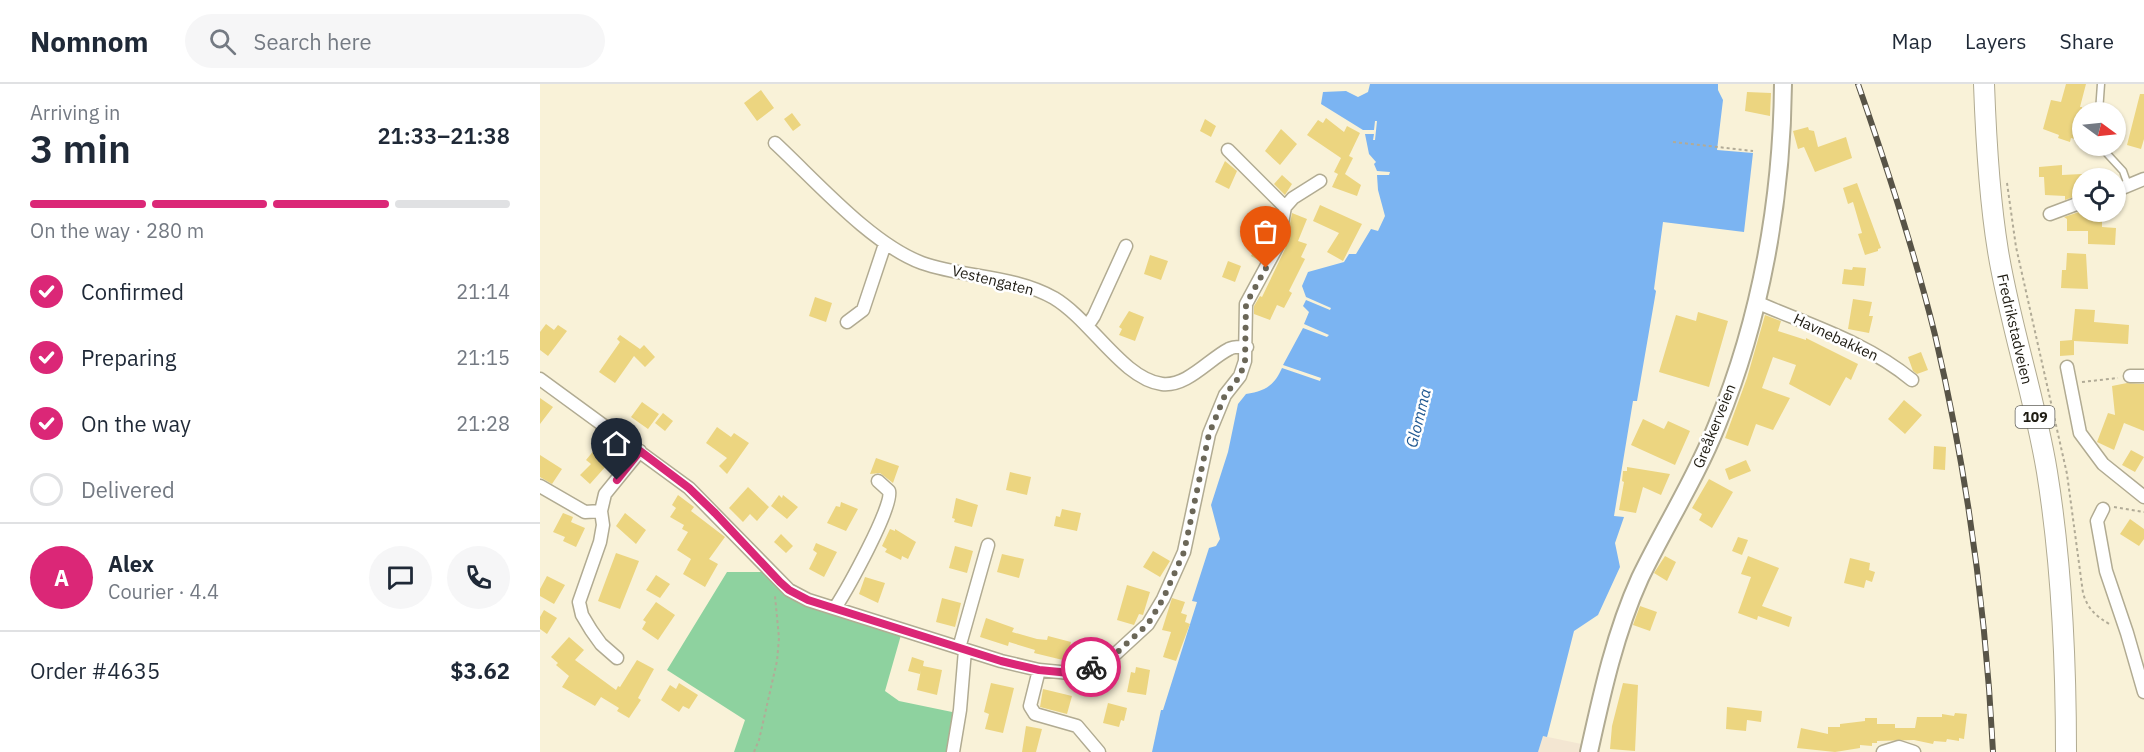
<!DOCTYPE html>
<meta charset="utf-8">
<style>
body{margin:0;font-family:"IBM Plex Sans",sans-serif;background:#f6f6f7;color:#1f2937;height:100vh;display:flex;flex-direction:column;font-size:22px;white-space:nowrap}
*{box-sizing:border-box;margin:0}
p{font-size:20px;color:#747a83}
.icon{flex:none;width:33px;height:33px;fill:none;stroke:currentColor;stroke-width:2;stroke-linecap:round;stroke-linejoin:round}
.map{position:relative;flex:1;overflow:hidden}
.panel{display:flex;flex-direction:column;background:#fff;width:540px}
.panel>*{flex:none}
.needle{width:39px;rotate:105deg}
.fabs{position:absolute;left:1532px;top:18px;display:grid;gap:12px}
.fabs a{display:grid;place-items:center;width:54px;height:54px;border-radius:50%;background:#fff;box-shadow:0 2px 4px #0004;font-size:30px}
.pin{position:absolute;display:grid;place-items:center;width:51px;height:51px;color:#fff;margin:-62px -26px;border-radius:50% 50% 50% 0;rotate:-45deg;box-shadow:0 0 6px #0007}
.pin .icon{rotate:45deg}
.courier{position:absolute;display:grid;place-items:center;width:60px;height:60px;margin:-30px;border:4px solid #db2777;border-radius:50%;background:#fff;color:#222;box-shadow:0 2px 8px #0007}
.headline em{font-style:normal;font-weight:600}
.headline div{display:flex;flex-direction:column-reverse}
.headline{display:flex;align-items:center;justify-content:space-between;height:102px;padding:0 30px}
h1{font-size:39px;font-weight:600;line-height:45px}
.bar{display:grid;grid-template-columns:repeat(4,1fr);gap:9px 6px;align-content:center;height:72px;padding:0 30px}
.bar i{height:8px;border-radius:4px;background:#e0e1e3}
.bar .selected{background:#db2777}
.bar p{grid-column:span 4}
.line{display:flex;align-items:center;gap:15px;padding:0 30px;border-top:2px solid #e0e1e3}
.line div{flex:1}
.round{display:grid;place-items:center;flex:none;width:63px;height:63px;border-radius:32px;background:#f6f6f7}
ol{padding:0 30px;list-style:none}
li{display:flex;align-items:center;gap:18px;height:66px}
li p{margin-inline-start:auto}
li .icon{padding:6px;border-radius:50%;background:#db2777;color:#fff;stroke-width:4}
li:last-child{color:#747a83}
li i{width:33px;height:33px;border:3px solid #e0e1e3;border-radius:50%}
header{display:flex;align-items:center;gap:36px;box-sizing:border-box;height:84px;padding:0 30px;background:#fff;border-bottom:2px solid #e0e1e3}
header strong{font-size:28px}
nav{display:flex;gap:33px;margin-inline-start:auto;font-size:21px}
.search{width:420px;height:54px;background:#f6f6f7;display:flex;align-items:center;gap:15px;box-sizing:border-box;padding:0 21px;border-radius:33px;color:#747a83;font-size:22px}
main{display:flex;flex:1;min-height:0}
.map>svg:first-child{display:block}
</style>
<header>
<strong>Nomnom</strong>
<div class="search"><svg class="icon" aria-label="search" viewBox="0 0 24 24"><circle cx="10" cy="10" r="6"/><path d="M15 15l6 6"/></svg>Search here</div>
<nav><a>Map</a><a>Layers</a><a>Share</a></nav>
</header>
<main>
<section class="panel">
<div class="headline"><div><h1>3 min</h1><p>Arriving in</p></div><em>21:33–21:38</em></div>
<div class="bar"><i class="selected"></i><i class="selected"></i><i class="selected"></i><i></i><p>On the way · 280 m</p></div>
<ol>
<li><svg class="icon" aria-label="check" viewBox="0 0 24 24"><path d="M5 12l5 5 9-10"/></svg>Confirmed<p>21:14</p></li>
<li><svg class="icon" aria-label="check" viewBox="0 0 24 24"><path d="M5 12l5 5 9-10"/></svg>Preparing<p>21:15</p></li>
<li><svg class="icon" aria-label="check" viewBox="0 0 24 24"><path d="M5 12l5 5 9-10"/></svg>On the way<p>21:28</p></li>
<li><i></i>Delivered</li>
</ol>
<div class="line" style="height:108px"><b class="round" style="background:#db2777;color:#fff">A</b><div><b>Alex</b><p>Courier · 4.4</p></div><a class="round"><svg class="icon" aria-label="chat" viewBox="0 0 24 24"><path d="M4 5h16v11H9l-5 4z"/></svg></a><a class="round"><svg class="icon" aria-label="phone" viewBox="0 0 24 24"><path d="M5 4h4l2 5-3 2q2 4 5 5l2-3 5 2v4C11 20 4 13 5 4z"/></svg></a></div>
<div class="line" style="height:78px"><div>Order #4635</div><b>$3.62</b></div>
</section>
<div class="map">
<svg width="1604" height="668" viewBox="0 0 1604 668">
<rect width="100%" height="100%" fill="#f9f2d8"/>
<path fill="#f3e6d2" d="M1003 652 1051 662 1049 668H998Z"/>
<path fill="#8ed29f" d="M187 488H230L240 498 361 551 345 607 359 617 417 629 408 668H194L205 636 127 586Z"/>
<path fill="#7bb4f2" d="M830 0H1178V6L1183 16 1177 66 1213 69 1204 148 1123 138 1114 205 1116 207 1097 317H1093L1074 432 1084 433 1075 459 1080 483 1058 531 1034 547 1007 653 1003 652 998 668H612L621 626H623L657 518 652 517 669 464 676 462 680 455 671 421 688 368 698 320 706 310C725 307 734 302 742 284L780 297 781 294 743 281 763 244 787 253 789 251 764 240 769 228 763 222 766 216 790 226 791 224 766 213 762 202 768 188 804 178 809 170H816L831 145 838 147 845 132 838 106 837 91H849L850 88 837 87 834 80 836 78 829 70 825 50H834L833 56H835L837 37H835L834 46H823L781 20 783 8 806 7 818 13 828 8Z"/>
<path fill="#ecd580" d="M1526 0H1546L1540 23H1542V46L1539 56 1531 54 1530 58 1518 54 1519 51 1503 45 1511 16 1521 18Z
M221 6 234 24 217 37 204 19Z
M1207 8 1231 9 1230 32 1205 27Z
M1600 10H1604V55L1601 65 1587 61Z
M252 29 261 41 253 47 244 35Z
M786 34 804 48 807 42 820 49 809 72 813 74 805 90 821 101 817 112 792 103 798 90 794 88 801 74 767 51 778 36 783 39Z
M665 35 676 42 671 53 660 47Z
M1268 43 1269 46 1274 47 1278 63 1306 53 1312 74 1275 88 1264 63 1258 65 1253 47Z
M741 45 757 60 740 81 725 67Z
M685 77 697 87 689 105 675 98Z
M1522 81V91L1542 90V110L1525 116V112L1505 111 1504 93H1499V83Z
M742 91 752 100 745 111 734 100Z
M1317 99 1341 164 1338 165V167L1325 171 1318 150 1322 149 1313 118 1308 120 1303 104Z
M780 121 822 140 803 177 787 168 799 149 773 137Z
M1542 127 1562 128V143L1576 144 1575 161 1548 160V147H1527V135L1524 133Z
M752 129 767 135 758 157 767 160 761 173 765 175 749 207 752 209 744 224 737 221 730 236 714 230V222L720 212 722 213 745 165Z
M722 152 730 157 720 177 711 172Z
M1527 169 1546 170 1548 205 1521 204 1522 186H1526Z
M610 171 628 177 621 196 604 190Z
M688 177 701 182 695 198 682 193Z
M1313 183 1326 184 1324 202 1302 200 1304 185 1312 186Z
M275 213 292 219 286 238 269 232Z
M1313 215 1332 218 1329 232H1333L1329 249 1308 245Z
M1535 225 1555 226 1554 238 1589 241 1588 260 1534 257V271L1520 272V257L1532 256Z
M589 227 604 233 595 257 579 251 582 245 579 243Z
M1158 228 1188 237 1169 303 1119 288 1136 231 1156 237Z
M1225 231 1241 237 1238 247 1266 256V254L1318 280 1311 296 1306 293 1290 322 1249 300 1256 281 1233 273 1222 304 1250 314 1233 346 1216 340 1208 362 1185 354 1207 294Z
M6 240 14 246 18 241 27 247 8 272 0 266V248Z
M80 251 100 265 104 261 115 273 105 283 94 272 75 299 59 288 80 258 77 255Z
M1381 268 1388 286 1377 290 1373 287 1368 273Z
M1587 299 1604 300V347L1584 339 1574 366 1557 358 1568 329 1575 331 1572 302Z
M0 314 13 323 0 340Z
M1364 316 1382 331 1365 350 1348 335Z
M102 318 119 330 108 345 91 333Z
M123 329 133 337 125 347 115 339Z
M1103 335 1124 345 1128 337 1150 347 1135 381 1091 361Z
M177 343 191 353 194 349 209 359 187 390 179 382 187 374 166 359Z
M60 359 75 372 50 400 40 391 51 380 46 376Z
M1394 362 1406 363 1405 386 1393 385Z
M1591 366 1604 373 1595 388 1582 381Z
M0 371 22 385 12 400 0 393Z
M336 374 359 382 353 399 340 389 330 390Z
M1206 376 1211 387 1189 396 1185 385Z
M1087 383 1130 390 1121 411 1103 403 1096 429 1079 426 1084 398 1082 397 1083 387H1087Z
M470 388 491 393 487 411 466 406Z
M1169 395 1193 408 1172 444 1159 436 1162 430 1152 424Z
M208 403 229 423 217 437 210 430 203 438 189 424Z
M138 411 154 423 151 427 185 453 169 475 178 480 165 503 143 490 151 475 137 466 148 448 142 445 144 441 130 433 136 424 132 421Z
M239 411 242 414 243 411 258 423 247 435 231 422Z
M416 414 438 421 432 443 414 438 415 435 412 434Z
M301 418 318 425 306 447 287 439 296 422 300 423Z
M522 425 541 429 537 447 514 442 516 432 520 433Z
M23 429 33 433 31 438 45 444 36 463 23 457 25 453 13 448Z
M85 429 106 446 96 460 76 442Z
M1590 435 1604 445V455L1599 462 1580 450Z
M350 445 355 447V445L376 458 368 475 362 472 361 476 345 468 347 465 342 462Z
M241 450 253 462 246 469 234 458Z
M1198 453 1208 456 1202 471 1192 467Z
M276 459 297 468 284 493 269 485 277 469 273 466Z
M415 462 433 467 427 489 409 484Z
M613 467 630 477 620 493 603 483Z
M76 469 99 477 80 525 58 517Z
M462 470 484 475 479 494 457 488Z
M1125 472 1136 478 1127 497 1114 489Z
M1208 472 1239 484 1222 522 1252 533 1249 543 1218 532 1217 536 1198 529 1211 493 1201 490Z
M1310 474 1330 479 1329 486 1335 488 1332 498 1326 496 1324 504 1304 499Z
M116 491 130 500 120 514 106 506Z
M7 492 25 501 14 520 0 512V505Z
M325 493 345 499 338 519 319 510Z
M587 501 610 508 603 531 599 530 594 541 577 536Z
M402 514 421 519 415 543 396 538Z
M632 514 645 518 641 529 647 531 645 538 650 540 636 577 623 573 631 548 622 546Z
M116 518 135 531 118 556 102 545 106 538 103 536Z
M1100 522 1117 528 1110 547 1093 541Z
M4 526 17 534 7 550 0 545V533Z
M446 534 474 544 472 548 497 555 507 556 508 552 531 558 527 577 494 569 495 566 469 558 468 562 440 553Z
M29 553 44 566 35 576 76 606 78 602 80 603 97 576 114 585 98 614 101 616 89 634 77 627 79 624 61 613 55 622 22 603 29 592 16 581 18 579 11 573Z
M372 573 384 577 383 582 402 586 397 611 377 606 381 586 380 590 368 587Z
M596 583 610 586 606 611 587 608 591 588 595 589Z
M139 599 158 611 149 625 143 622 139 628 121 616 130 601 136 605Z
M451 599 474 604 463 649 445 645 449 630 444 628Z
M1083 599 1098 601 1095 667 1070 665 1072 642Z
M503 605 532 612 527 630 500 623Z
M568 619 587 624 584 637 581 636 579 643 563 639Z
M1187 623 1222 627 1221 638 1207 636 1206 647 1186 645Z
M1415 629 1427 630 1424 655 1419 654V657L1407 655 1406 658 1394 657 1393 660 1374 656 1337 657V659H1332V662L1320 661V664L1295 668 1257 664 1261 644 1288 650V643H1300V640L1325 637V634H1337V640H1355V644H1375L1377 633H1402V630L1414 632Z
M486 642 502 645 496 668H482Z"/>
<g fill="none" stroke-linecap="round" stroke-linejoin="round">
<defs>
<path id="lane" d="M1559 28 1561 0
M1560 62 1583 87 1588 101"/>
<path id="street" d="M235 59C276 97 331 160 382 179 425 194 473 191 514 214 551 236 583 295 622 300 647 303 669 275 689 265 694 262 702 263 707 263
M688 66 745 123
M1575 107 1604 95
M1510 130 1542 118
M1216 218C1269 241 1326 258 1372 296
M307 238 323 226 345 160
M548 241 554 232 586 162
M1527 283 1540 349 1563 380 1604 413
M1590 292H1604
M0 295 149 404 249 506 268 516 461 577 499 586 530 589 554 583 571 574 608 540 623 515 644 468 669 350 685 311 700 292 705 277 706 220 738 161 745 123 753 114 780 97
M0 402 45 428 61 427
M1563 425 1557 437 1566 487 1587 549 1604 608
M295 524C306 507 354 422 349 407L338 397
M419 564 448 461
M77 574 61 560 51 546 42 531 39 518 60 458 63 441 61 427 65 410 100 367
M499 586 490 622 495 630 537 642 559 668
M413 668 420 626 425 566
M1343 668 1359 663 1374 668"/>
<path id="secondary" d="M1049 668C1062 609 1075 549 1100 494 1125 442 1156 394 1177 341 1221 234 1242 115 1243 0"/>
<path id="primary" d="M1444 0C1446 56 1449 112 1458 167 1470 241 1495 314 1507 388 1522 481 1526 574 1526 668"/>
</defs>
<use href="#lane" stroke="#b1ab92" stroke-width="9"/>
<use href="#street" stroke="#b1ab92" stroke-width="15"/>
<use href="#secondary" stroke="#b1ab92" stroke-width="20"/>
<use href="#primary" stroke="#b1ab92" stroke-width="22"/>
<path stroke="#b1ab97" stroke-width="2" stroke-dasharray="3 3" stroke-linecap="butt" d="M1133 58 1213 67
M1467 99 1476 163 1527 390 1543 509C1548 526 1556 532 1571 541
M1542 298 1578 294
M1574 423 1604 428
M214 668 219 656 237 577 239 554 235 512"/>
<use href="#lane" stroke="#fff" stroke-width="6"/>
<use href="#street" stroke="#fff" stroke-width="12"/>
<use href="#secondary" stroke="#fff" stroke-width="16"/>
<use href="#primary" stroke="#fff" stroke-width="20"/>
<defs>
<path id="rail" d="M1318 0C1347 83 1374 166 1395 251 1427 388 1446 527 1453 668"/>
</defs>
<use href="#rail" stroke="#585447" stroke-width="6"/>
<use href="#rail" stroke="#fff" stroke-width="4" stroke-dasharray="11" stroke-linecap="butt"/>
</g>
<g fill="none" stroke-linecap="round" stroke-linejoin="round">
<path stroke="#6b6758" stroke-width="6" stroke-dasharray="0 10.8" d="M551 583 571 574 608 540 623 515 644 468 669 350 685 311 700 292 705 277 706 220 726 184"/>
<path stroke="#db2777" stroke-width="8" d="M77 396 100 367 149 404 175 429 240 498 249 506 268 516 461 577 499 586 530 589 551 583"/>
</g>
<g text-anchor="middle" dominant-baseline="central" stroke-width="5" stroke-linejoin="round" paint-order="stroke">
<rect fill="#fff" stroke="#62605a" stroke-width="1.5" x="1475.5" y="322" width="39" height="22" rx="4.5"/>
<g font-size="14" font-weight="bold" fill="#1f1c13">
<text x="1495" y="333">109</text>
</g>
<g font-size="15" fill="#1f1c13" stroke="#fff">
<text transform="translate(453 196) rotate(14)">Vestengaten</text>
<text transform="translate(1475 245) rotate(77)">Fredrikstadveien</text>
<text transform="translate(1296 253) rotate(25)">Havnebakken</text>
<text transform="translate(1174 342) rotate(-68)">Greåkerveien</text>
</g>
<g font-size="16" font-style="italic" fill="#1f5891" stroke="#fff">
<text transform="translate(878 334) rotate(-76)">Glomma</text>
</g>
</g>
</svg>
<div class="fabs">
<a><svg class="needle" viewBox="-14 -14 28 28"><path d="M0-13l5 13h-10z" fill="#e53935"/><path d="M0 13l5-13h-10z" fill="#747a83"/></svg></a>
<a><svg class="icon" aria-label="locate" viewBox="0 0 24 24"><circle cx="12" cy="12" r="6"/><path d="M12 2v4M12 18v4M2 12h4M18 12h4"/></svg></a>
</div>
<div class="pin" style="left:726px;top:184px;background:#ea580c"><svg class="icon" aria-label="bag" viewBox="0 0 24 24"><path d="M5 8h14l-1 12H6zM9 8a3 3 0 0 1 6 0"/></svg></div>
<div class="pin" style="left:77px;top:396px;background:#1f2937"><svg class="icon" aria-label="home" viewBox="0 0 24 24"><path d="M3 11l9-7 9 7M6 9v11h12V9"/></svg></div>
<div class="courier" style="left:551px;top:583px"><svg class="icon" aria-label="bike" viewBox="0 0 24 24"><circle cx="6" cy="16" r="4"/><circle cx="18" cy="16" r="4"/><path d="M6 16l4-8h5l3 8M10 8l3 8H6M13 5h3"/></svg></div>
</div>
</main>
